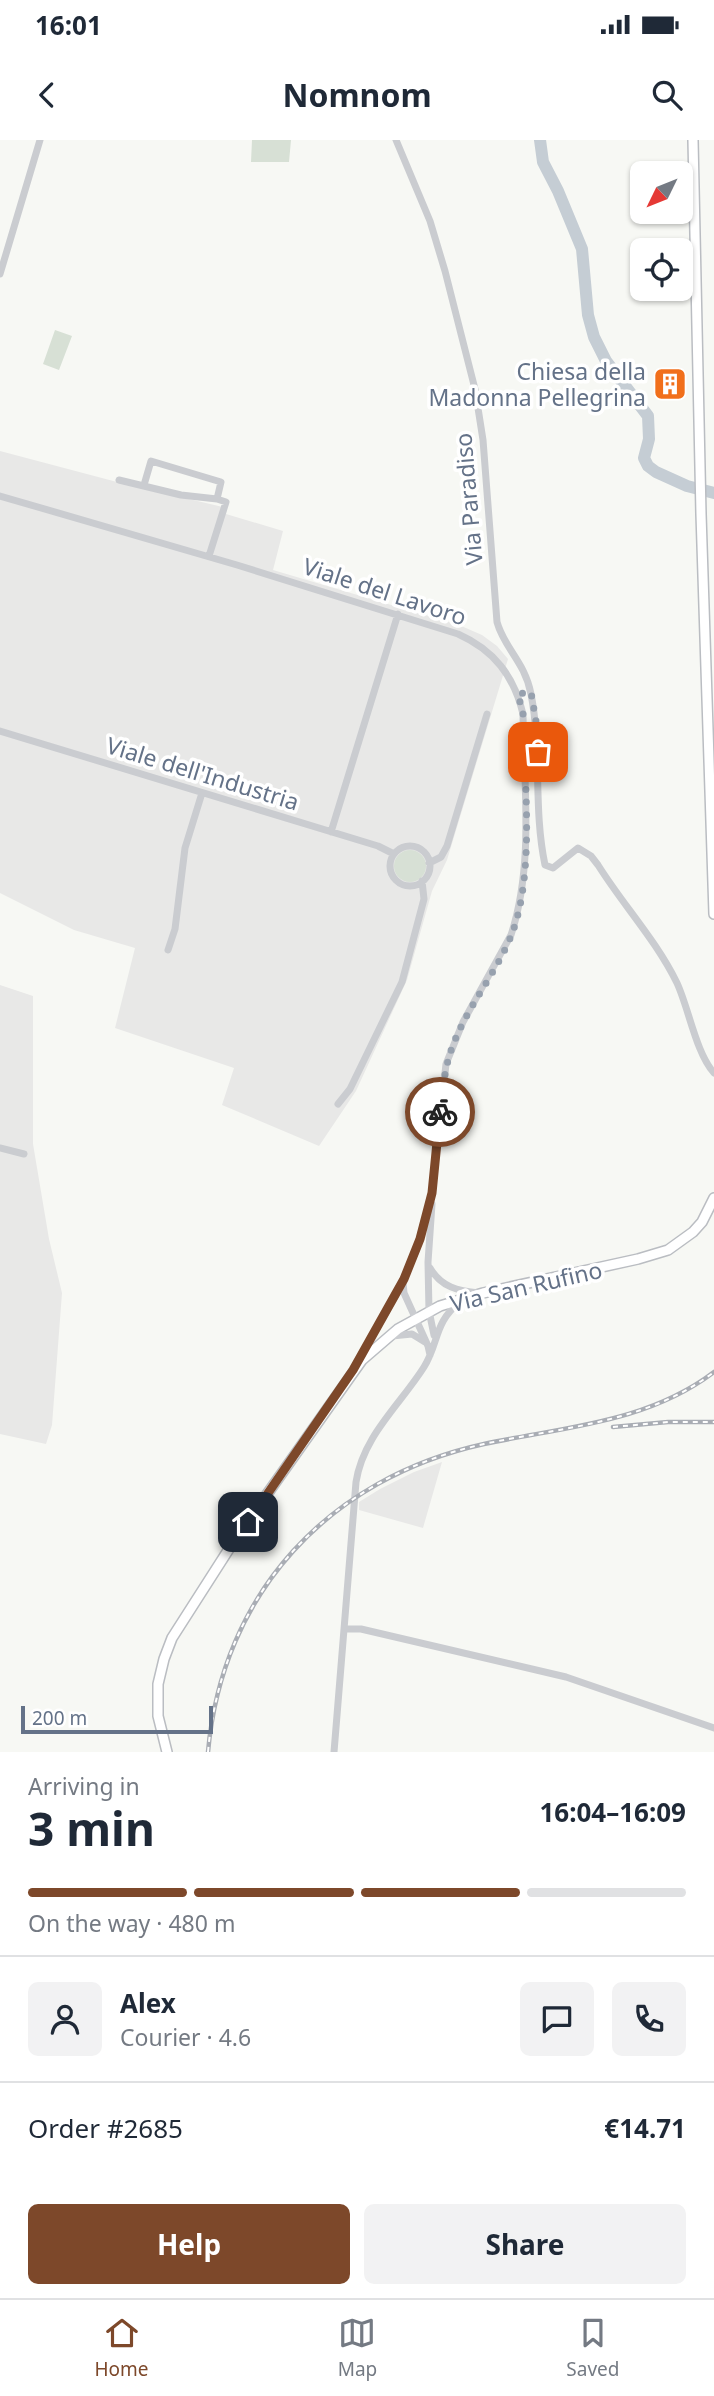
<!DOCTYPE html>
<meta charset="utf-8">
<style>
body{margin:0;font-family:"Noto Sans",sans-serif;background:#f2f2f3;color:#1f2937;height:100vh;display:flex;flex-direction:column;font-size:26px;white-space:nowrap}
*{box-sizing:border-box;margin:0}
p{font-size:23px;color:#747a83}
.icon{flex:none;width:38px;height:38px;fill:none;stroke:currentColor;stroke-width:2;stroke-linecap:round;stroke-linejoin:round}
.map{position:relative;height:1612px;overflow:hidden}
.panel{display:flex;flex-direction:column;background:#fff;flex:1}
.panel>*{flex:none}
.needle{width:46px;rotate:227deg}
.controls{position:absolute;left:630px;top:21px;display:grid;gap:14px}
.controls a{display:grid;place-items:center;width:63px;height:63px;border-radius:10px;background:#fff;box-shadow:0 2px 5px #0004;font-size:35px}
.scale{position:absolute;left:21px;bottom:18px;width:192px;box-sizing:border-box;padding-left:7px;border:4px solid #647288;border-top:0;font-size:19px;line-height:24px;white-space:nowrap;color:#647288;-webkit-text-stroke:5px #fff;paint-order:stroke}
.pin{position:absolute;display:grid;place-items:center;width:60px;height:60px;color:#fff;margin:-30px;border-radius:14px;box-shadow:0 4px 10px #0006}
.courier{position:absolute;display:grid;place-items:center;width:70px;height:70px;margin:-35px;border:5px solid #7d482a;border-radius:50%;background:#fff;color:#222;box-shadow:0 2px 9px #0007}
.head em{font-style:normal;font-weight:700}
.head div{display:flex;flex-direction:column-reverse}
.head{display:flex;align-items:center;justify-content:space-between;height:119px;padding:0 28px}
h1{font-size:46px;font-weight:700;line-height:52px}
.bar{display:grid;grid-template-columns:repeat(4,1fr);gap:10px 7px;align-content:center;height:84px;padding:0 28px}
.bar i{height:9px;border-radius:5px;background:#e0e1e3}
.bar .active{background:#7d482a}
.bar p{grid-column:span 4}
.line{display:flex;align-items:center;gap:18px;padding:0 28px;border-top:2px solid #e0e1e3}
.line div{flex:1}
.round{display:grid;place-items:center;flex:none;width:74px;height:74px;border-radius:10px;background:#f2f2f3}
.button{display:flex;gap:14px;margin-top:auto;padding:14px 28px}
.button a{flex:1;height:80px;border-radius:10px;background:#7d482a;color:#fff;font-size:28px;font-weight:700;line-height:80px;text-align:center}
.button a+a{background:#f2f2f3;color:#1f2937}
.status{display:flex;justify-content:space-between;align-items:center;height:49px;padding:0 35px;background:#fff;direction:ltr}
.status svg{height:19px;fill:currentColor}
header{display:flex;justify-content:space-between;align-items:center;height:91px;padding:0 28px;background:#fff;font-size:32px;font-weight:700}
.dock{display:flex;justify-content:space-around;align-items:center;height:98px;border-top:2px solid #e0e1e3;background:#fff;font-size:19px;color:#747a83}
.dock a{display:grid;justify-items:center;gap:4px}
.dock .active{color:#7d482a}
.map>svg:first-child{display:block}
</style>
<div class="status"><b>16:01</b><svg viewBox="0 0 49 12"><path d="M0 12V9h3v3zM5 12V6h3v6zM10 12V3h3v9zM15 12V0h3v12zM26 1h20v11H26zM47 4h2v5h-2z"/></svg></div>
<header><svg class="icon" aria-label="back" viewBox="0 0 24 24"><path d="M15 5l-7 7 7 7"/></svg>Nomnom<svg class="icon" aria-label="search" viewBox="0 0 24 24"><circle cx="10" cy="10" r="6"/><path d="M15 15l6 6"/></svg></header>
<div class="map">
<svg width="714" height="1612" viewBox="0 0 714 1612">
<rect width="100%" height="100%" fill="#f7f8f4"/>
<path fill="#e8e8e7" d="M0 311 117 342 227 368 226 374 283 391 273 430 459 485 482 495 497 506 508 519 447 720 432 751 407 840 356 951 319 1006 222 965 234 928 115 888 135 808 74 790 0 753Z
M0 845 33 856V1004L49 1099 62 1153 52 1285 46 1304 0 1294Z
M442 1322 423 1388 359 1370V1362L380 1349 414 1332Z"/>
<path fill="#d7e0d5" d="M252 0H291L289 22H251Z
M55 190 72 196 59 230 43 224Z
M394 726a16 16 0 1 1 32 0a16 16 0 1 1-32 0Z"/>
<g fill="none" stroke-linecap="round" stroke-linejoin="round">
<path stroke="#c5cdd4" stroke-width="12" d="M540 0 543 22 558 51 582 109 588 175 594 197 606 221 648 276 649 299 644 318 648 326 656 332 687 346 714 353"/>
<defs>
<path id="major" d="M693 0 701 374 714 774
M167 1612 158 1576V1544L164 1519 172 1498 236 1398 362 1220 398 1189 440 1166 483 1153 638 1119 668 1110 693 1092 702 1082 714 1058"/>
</defs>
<use href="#major" stroke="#babdc2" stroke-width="12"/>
<path stroke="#caccd0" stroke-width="7" d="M396 0 430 81 445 131 475 249 483 300 497 482C504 508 525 522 531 554 542 610 533 668 545 725L553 728 578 708 591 716 598 725C623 765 656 800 677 843 689 869 696 913 714 933
M0 134 40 0
M119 340 181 355 217 359
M144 345 151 321 221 342 217 359 226 362 209 416
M0 356 237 425 458 494C494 510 514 536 523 574 524 647 534 725 511 795L463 882 446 924 432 1053 416 1111 396 1155 354 1228
M0 591 378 706 394 714
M331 692 398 474
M390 726a20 20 0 1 1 40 0a20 20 0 1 1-40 0Z
M429 723 441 717 447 706 487 574
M168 810 175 789 185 708 202 653
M338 964 350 949 402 842 424 759 422 741
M0 1008 24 1014
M432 1064 428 1122 429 1171 434 1195
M430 1128C441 1147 458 1151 479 1153
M403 1142 404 1153 428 1206 430 1215
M392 1196 412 1194 425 1202
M345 1489H361L566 1537 714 1588
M334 1612 356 1342C363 1296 400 1265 424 1227 439 1203 434 1182 460 1162"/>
<use href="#major" stroke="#fff" stroke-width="9"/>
<defs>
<path id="rail" d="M613 1287 668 1282H714
M208 1612C222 1453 329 1338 484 1304 563 1287 647 1283 714 1232"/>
</defs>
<use href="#rail" stroke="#a9adb4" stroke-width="4.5"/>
<use href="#rail" stroke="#fff" stroke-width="2" stroke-dasharray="5" stroke-linecap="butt"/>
</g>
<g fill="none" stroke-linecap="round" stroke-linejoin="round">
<path stroke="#97a1ae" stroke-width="7" stroke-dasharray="0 12.6" d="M440 972C443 947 445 923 455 900 470 863 499 829 513 791 535 729 524 640 523 574L518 554 531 552 538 593V612"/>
<path stroke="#7d482a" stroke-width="9" d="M248 1382 353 1230 404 1139 420 1099 432 1053 440 972"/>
</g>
<defs>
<symbol id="building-square" viewBox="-11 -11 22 22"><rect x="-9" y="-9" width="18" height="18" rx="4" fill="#f16f1b" stroke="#fff"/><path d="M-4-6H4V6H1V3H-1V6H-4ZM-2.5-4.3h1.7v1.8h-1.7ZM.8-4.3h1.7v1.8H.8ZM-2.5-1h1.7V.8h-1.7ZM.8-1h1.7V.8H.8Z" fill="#fff"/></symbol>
</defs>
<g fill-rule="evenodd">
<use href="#building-square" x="651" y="225" width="38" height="38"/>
</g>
<g text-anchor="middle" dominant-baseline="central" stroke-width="7" stroke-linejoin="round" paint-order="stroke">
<g font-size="23" fill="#647288" stroke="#fff" text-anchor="end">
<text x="646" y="231">Chiesa della<tspan x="646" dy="26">Madonna Pellegrina</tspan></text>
</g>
<g font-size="23" fill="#647288" stroke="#fff">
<text transform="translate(468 359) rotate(-95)">Via Paradiso</text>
<text transform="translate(385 451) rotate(18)">Viale del Lavoro</text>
<text transform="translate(203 633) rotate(17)">Viale dell'Industria</text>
<text transform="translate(526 1146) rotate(-13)">Via San Rufino</text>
</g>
</g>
</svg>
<div class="controls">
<a><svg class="needle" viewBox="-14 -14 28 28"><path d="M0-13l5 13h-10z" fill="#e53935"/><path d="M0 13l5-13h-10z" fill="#747a83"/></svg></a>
<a><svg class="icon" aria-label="locate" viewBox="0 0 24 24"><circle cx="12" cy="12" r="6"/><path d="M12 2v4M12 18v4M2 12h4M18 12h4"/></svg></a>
</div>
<div class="scale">200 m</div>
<div class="pin" style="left:538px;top:612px;background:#ea580c"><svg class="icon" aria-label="bag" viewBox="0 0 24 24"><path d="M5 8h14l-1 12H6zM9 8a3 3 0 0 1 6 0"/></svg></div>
<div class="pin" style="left:248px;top:1382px;background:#1f2937"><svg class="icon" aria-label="home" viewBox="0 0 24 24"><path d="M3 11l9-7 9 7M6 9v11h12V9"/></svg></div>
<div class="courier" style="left:440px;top:972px"><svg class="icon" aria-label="bike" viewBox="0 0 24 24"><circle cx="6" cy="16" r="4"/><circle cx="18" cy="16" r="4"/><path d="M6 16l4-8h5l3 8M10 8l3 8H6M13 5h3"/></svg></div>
</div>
<section class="panel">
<div class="head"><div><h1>3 min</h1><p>Arriving in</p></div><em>16:04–16:09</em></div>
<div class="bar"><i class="active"></i><i class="active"></i><i class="active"></i><i></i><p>On the way · 480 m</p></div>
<div class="line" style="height:126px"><a class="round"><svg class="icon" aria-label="person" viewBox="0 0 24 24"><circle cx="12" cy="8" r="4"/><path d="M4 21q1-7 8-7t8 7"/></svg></a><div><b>Alex</b><p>Courier · 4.6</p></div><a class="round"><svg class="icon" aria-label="chat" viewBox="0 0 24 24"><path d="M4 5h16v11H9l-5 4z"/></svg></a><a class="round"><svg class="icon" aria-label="phone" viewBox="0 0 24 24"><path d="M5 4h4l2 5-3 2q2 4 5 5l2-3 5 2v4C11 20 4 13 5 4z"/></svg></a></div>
<div class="line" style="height:91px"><div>Order #2685</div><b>€14.71</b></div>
<div class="button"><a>Help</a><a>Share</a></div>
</section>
<nav class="dock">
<a class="active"><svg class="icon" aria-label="home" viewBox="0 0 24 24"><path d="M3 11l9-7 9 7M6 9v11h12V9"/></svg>Home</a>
<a><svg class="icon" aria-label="map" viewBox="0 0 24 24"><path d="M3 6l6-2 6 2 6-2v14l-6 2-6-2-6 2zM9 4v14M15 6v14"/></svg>Map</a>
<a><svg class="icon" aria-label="saved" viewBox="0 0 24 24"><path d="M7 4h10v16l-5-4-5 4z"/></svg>Saved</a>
</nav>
